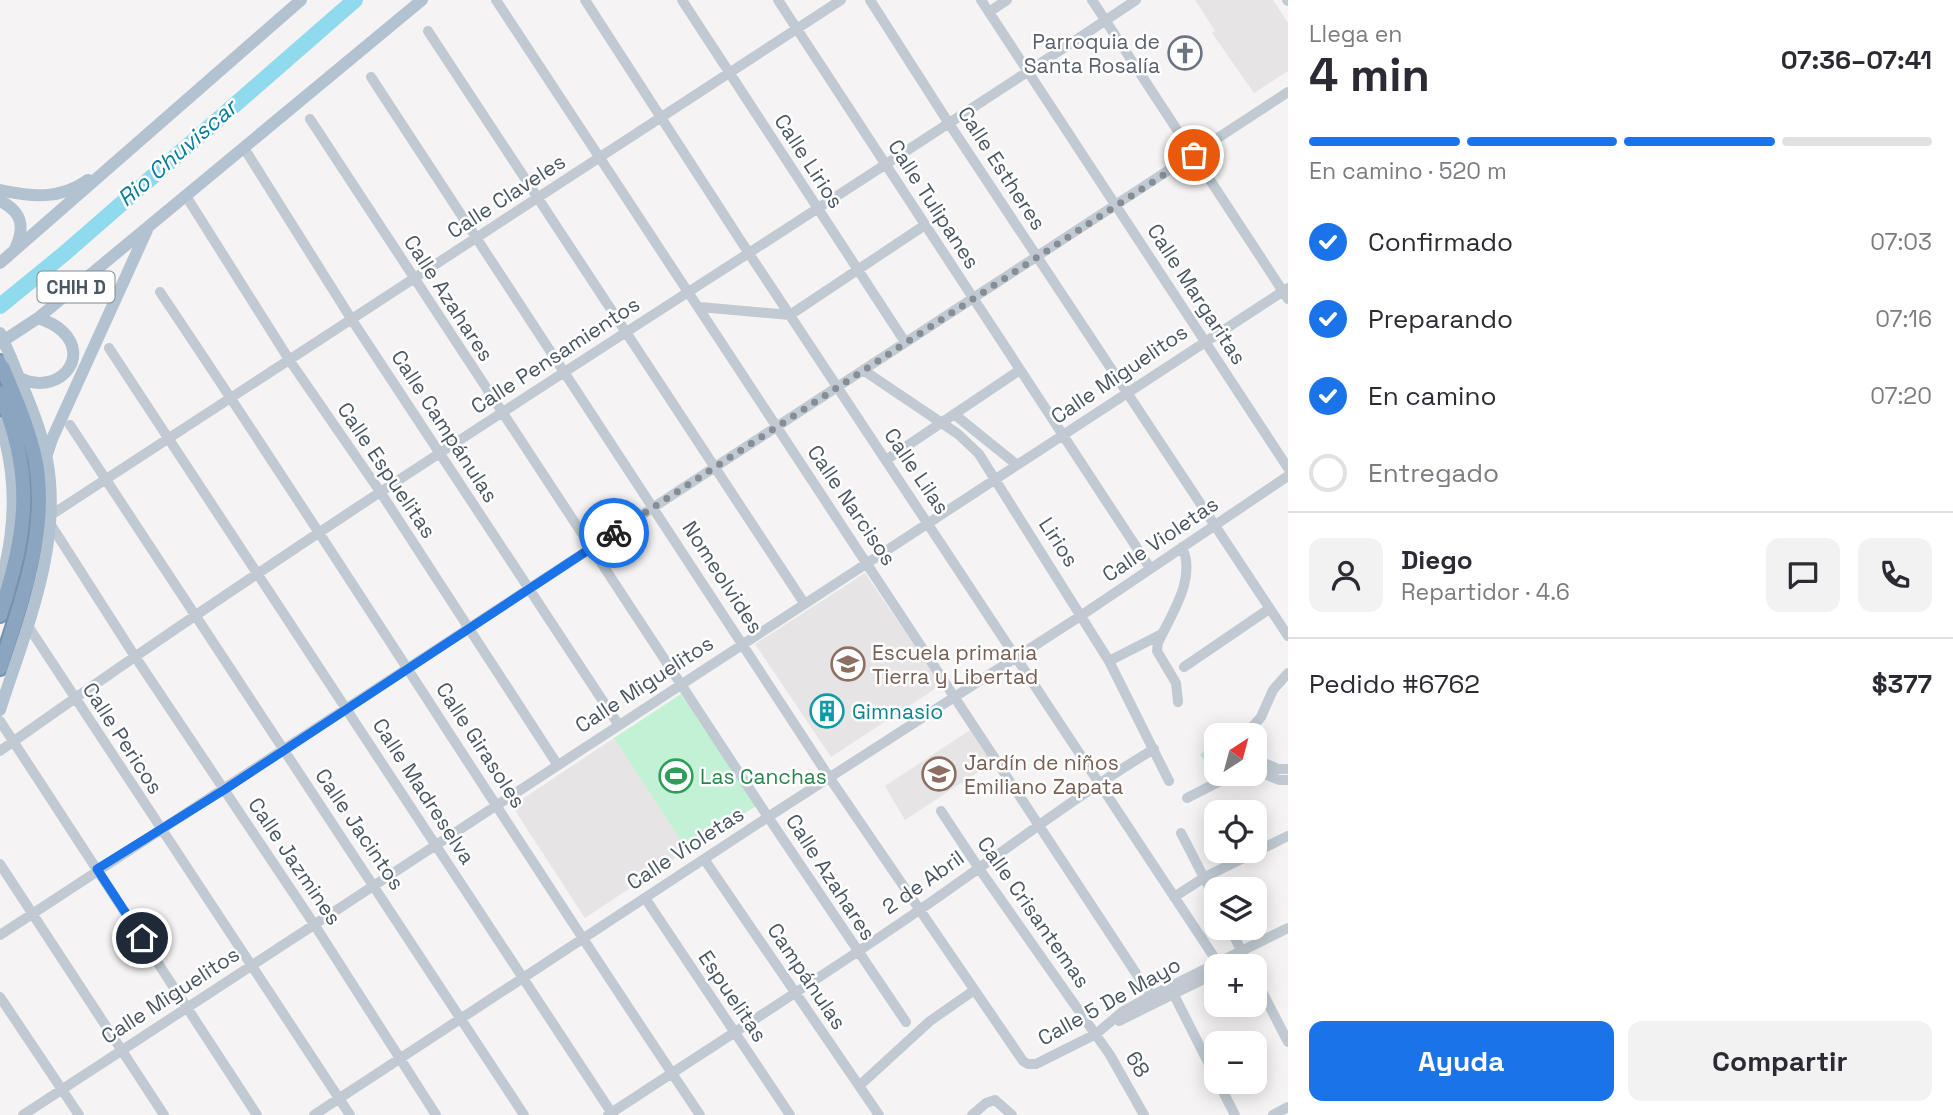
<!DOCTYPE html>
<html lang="es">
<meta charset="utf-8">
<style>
body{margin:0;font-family:"Space Grotesk",sans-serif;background:#f2f2f3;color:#2b2b33;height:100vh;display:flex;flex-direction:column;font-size:26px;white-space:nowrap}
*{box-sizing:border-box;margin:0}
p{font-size:23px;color:#7c7c81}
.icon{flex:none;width:38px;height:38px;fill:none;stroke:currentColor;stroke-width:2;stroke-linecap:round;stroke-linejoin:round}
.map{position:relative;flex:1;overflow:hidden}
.side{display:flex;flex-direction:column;background:#fff;width:665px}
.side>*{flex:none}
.needle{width:46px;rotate:36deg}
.fabs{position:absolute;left:1204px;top:723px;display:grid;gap:14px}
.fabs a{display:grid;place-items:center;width:63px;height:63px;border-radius:14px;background:#fff;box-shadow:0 4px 18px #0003;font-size:35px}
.pin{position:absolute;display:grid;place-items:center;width:60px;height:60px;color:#fff;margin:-30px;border:4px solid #fff;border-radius:50%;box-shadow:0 2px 7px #0007}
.courier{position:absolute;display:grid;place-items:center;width:70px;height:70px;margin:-35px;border:5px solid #1a73e8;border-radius:50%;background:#fff;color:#222;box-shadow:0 2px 9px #0007}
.headline em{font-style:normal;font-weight:700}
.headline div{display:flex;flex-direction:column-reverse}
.headline{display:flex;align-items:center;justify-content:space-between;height:119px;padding:0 21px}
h1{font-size:46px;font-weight:700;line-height:52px}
.bar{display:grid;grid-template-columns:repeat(4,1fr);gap:10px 7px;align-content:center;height:84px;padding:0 21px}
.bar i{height:9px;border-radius:5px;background:#e1e1e2}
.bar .active{background:#1a73e8}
.bar p{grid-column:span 4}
.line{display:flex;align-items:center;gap:18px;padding:0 21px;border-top:2px solid #e1e1e2}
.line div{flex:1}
.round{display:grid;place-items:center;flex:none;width:74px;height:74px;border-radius:14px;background:#f2f2f3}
ol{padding:0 21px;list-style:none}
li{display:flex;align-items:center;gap:21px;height:77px}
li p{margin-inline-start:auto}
li .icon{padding:7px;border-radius:50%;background:#1a73e8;color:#fff;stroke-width:4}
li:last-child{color:#7c7c81}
li i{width:38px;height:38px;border:4px solid #e1e1e2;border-radius:50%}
.cta{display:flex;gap:14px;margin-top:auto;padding:14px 21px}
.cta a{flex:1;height:80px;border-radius:14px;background:#1a73e8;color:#fff;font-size:28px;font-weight:700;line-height:80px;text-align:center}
.cta a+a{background:#f2f2f3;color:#2b2b33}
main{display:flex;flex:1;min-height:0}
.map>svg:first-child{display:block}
</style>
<main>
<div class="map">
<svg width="1288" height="1115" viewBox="0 0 1288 1115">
<rect width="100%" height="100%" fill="#f5f3f3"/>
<path fill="#e6e4e5" d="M1195 0H1273L1288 23V71L1254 93 1212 33 1215 31Z
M865 573 941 685 831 757 755 644Z
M970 730 992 763 905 820 885 786Z
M614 738 687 850 585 918 512 806Z"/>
<path fill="#c3f1d5" d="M681 694 756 806 687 850 614 738Z
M1213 741 1216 744V764L1211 769 1200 755Z"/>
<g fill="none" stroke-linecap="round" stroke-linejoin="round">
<path stroke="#90daee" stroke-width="16" d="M0 306 65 253 355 0"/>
<defs>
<path id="highway" d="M0 362C14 395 29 428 36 463 48 534 21 602 0 668
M0 393C35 477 27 531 0 615"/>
</defs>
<use href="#highway" stroke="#7690ad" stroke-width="18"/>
<path stroke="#c1cad2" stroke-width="10" d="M496 0 1151 996
M585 0 748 252 1218 963
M682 0 905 342
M778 0 1150 568
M870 0 948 122 1288 636
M981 0 1288 468
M1092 0 1288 299
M1287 0 1288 1
M989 12 1007 0
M428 31 804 603
M371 77 829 777 1023 1061 1028 1064H1036L1096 1034 1122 1012 1151 996 1288 928
M310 119 768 817 906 1022
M244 148 352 320 618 724
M186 196 290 361 381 493 557 764
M160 292C343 564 517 843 700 1115
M700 307 790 315 925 225
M109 348 613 1115
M863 370 958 434 979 454 1109 661 1169 781
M954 414 1016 464
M70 425 524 1115
M886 460 1020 370
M51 515 841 0
M51 525 134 655 314 924 436 1115
M28 626 350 1115
M1109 661 1162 634
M1184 667 1269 609
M1178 702 1176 683 1157 651 1158 643C1171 614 1197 579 1182 547
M0 721 257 1115
M1245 735 1261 717 1273 690 1288 673
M0 751C370 488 759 252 1136 0
M1255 759 1278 769H1288
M1255 770 1279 780H1288
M1187 798 1234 774
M941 811 978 867 1110 1055 1144 1115
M1181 833 1216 901
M704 859 879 1115
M0 864 164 1115
M1174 897 1205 877 1288 836
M645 898 790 1115
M1230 928 1249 966
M0 935 1288 92
M1229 966 1244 958
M1255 978 1288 1042
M1174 995 1216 1078
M0 997 79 1115
M1119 1021 1216 973
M1218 1082 1235 1115
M859 1086 930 1021 973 991
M23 1115 1288 288
M314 1115 768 817 1082 615 1288 476
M608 1115C711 1047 816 981 918 911 997 857 1072 798 1154 749
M972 1115 986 1103 995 1100 1012 1115
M1273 1115 1288 1107"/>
<path stroke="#b3c2d1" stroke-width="12" d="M0 190C32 197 60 200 88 180
M0 201C23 212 25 228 15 249
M0 263 301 0
M0 343 38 318 422 0
M18 377C57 398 92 358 62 331 55 324 47 321 38 318
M0 423C18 477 16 531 0 585
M46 457 52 439 147 230
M0 710C26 629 63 545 47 459 40 424 24 390 11 358"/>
<use href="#highway" stroke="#8ba5c1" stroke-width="14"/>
<path stroke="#b3c2d1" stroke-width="12" d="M0 333 11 358"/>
</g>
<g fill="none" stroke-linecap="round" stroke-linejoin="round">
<path stroke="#868d94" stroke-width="7" stroke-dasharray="0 12.6" d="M614 533 1194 155"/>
<path stroke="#1a73e8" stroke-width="9" d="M142 938 97 869 224 790 614 533"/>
</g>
<defs>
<symbol id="church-ring" viewBox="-11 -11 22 22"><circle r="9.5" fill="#fff" stroke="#6b7280" stroke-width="1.5"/><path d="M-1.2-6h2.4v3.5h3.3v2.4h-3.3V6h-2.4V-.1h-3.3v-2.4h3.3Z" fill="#6b7280"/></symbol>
<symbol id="school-ring" viewBox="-11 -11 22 22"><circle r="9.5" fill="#fff" stroke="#8d6e63" stroke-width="1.5"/><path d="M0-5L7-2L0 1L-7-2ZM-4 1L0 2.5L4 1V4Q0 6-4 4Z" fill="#8d6e63"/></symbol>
<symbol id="building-ring" viewBox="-11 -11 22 22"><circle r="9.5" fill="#fff" stroke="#0f9aa8" stroke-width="1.5"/><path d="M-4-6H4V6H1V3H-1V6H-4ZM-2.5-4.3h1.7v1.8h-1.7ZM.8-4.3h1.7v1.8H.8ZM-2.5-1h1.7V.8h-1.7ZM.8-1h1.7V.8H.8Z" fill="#0f9aa8"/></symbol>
<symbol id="stadium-ring" viewBox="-11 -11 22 22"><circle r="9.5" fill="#fff" stroke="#2e9e5b" stroke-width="1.5"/><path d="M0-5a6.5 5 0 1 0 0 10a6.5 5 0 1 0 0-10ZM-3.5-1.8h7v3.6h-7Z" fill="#2e9e5b"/></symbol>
</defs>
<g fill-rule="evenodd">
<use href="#church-ring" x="1166" y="34" width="38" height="38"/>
<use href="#school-ring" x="829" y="645" width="38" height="38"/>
<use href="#building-ring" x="808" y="692" width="38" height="38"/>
<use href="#school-ring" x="920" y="755" width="38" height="38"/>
<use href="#stadium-ring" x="657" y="757" width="38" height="38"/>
</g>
<g text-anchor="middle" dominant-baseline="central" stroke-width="5" stroke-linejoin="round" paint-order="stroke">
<rect fill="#fff" stroke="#808990" stroke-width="2" x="37.5" y="271.5" width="77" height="31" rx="5"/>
<g font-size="19" font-weight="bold" fill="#4a5661">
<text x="76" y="287">CHIH D</text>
</g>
<g font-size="21" fill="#5b616d" stroke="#fff" text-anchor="end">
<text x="1160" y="41">Parroquia de<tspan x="1160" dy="24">Santa Rosalía</tspan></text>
</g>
<g font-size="21" fill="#4a5661" stroke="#fff">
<text transform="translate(809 161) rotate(57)">Calle Lirios</text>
<text transform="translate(1002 168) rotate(57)">Calle Estheres</text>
<text transform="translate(506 196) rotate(-33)">Calle Claveles</text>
<text transform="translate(934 204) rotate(57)">Calle Tulipanes</text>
<text transform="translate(1197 294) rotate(57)">Calle Margaritas</text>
<text transform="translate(449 298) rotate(57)">Calle Azahares</text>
<text transform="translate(555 355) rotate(-33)">Calle Pensamientos</text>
<text transform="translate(1119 374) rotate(-34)">Calle Miguelitos</text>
<text transform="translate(445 426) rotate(57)">Calle Campánulas</text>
<text transform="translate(387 470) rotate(56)">Calle Espuelitas</text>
<text transform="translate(917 471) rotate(56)">Calle Lilas</text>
<text transform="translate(852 505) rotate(56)">Calle Narcisos</text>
<text transform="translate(1160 539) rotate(-34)">Calle Violetas</text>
<text transform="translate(1059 542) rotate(57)">Lirios</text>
<text transform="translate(723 577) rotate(57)">Nomeolvides</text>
<text transform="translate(644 684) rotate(-33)">Calle Miguelitos</text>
<text transform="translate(123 738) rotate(57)">Calle Pericos</text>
<text transform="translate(481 745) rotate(57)">Calle Girasoles</text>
<text transform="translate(424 791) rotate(57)">Calle Madreselva</text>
<text transform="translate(360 829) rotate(56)">Calle Jacintos</text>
<text transform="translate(685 848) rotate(-33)">Calle Violetas</text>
<text transform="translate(295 861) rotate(56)">Calle Jazmines</text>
<text transform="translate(831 877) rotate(57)">Calle Azahares</text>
<text transform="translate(923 882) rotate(-35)">2 de Abril</text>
<text transform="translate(1034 912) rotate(55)">Calle Crisantemas</text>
<text transform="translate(807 976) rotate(56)">Campánulas</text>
<text transform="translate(170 995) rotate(-33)">Calle Miguelitos</text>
<text transform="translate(733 996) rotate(56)">Espuelitas</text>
<text transform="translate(1109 1001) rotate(-29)">Calle 5 De Mayo</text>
<text transform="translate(1138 1064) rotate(59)">68</text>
</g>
<g font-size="21" fill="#785e54" stroke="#fff" text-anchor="start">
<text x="872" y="652">Escuela primaria<tspan x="872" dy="24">Tierra y Libertad</tspan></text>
<text x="964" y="762">Jardín de niños<tspan x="964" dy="24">Emiliano Zapata</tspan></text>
</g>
<g font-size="21" fill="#0d838f" stroke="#fff" text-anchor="start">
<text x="852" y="711">Gimnasio</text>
</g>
<g font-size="21" fill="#27864d" stroke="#fff" text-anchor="start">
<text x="700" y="776">Las Canchas</text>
</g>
<g font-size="23" font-style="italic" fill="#0c7c9b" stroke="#fff">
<text transform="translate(177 153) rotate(-41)">Rio Chuviscar</text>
</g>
</g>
</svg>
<div class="fabs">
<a><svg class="needle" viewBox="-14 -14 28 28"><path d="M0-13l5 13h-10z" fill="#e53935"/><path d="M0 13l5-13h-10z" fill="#7c7c81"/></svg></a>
<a><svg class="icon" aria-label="locate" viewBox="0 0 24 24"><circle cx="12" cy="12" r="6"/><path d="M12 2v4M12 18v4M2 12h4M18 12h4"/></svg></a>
<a><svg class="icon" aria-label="layers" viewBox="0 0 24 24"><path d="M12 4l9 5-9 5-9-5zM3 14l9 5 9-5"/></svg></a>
<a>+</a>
<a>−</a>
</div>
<div class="pin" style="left:1194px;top:155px;background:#ea580c"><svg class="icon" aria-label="bag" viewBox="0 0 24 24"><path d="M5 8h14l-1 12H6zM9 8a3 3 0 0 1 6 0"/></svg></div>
<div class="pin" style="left:142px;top:938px;background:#1f2937"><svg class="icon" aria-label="home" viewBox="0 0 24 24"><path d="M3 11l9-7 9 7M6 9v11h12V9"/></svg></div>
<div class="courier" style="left:614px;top:533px"><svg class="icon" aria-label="bike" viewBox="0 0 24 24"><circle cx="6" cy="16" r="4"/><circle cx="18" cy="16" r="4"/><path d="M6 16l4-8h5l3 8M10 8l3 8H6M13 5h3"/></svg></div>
</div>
<section class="side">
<div class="headline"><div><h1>4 min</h1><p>Llega en</p></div><em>07:36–07:41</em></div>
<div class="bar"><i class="active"></i><i class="active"></i><i class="active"></i><i></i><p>En camino · 520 m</p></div>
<ol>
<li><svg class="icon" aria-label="check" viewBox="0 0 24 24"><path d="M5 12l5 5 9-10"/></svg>Confirmado<p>07:03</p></li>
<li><svg class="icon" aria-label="check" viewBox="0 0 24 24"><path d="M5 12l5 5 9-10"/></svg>Preparando<p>07:16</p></li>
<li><svg class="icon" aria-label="check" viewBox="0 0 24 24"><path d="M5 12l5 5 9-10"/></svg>En camino<p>07:20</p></li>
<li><i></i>Entregado</li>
</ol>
<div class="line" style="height:126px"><a class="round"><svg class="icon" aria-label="person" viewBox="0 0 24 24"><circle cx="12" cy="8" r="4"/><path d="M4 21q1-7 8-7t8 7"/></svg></a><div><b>Diego</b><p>Repartidor · 4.6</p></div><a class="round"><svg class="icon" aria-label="chat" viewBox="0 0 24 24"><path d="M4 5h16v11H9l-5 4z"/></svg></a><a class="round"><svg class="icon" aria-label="phone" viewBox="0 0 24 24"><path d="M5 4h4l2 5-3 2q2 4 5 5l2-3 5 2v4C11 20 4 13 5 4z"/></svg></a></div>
<div class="line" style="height:91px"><div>Pedido #6762</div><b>$377</b></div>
<div class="cta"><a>Ayuda</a><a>Compartir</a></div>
</section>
</main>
